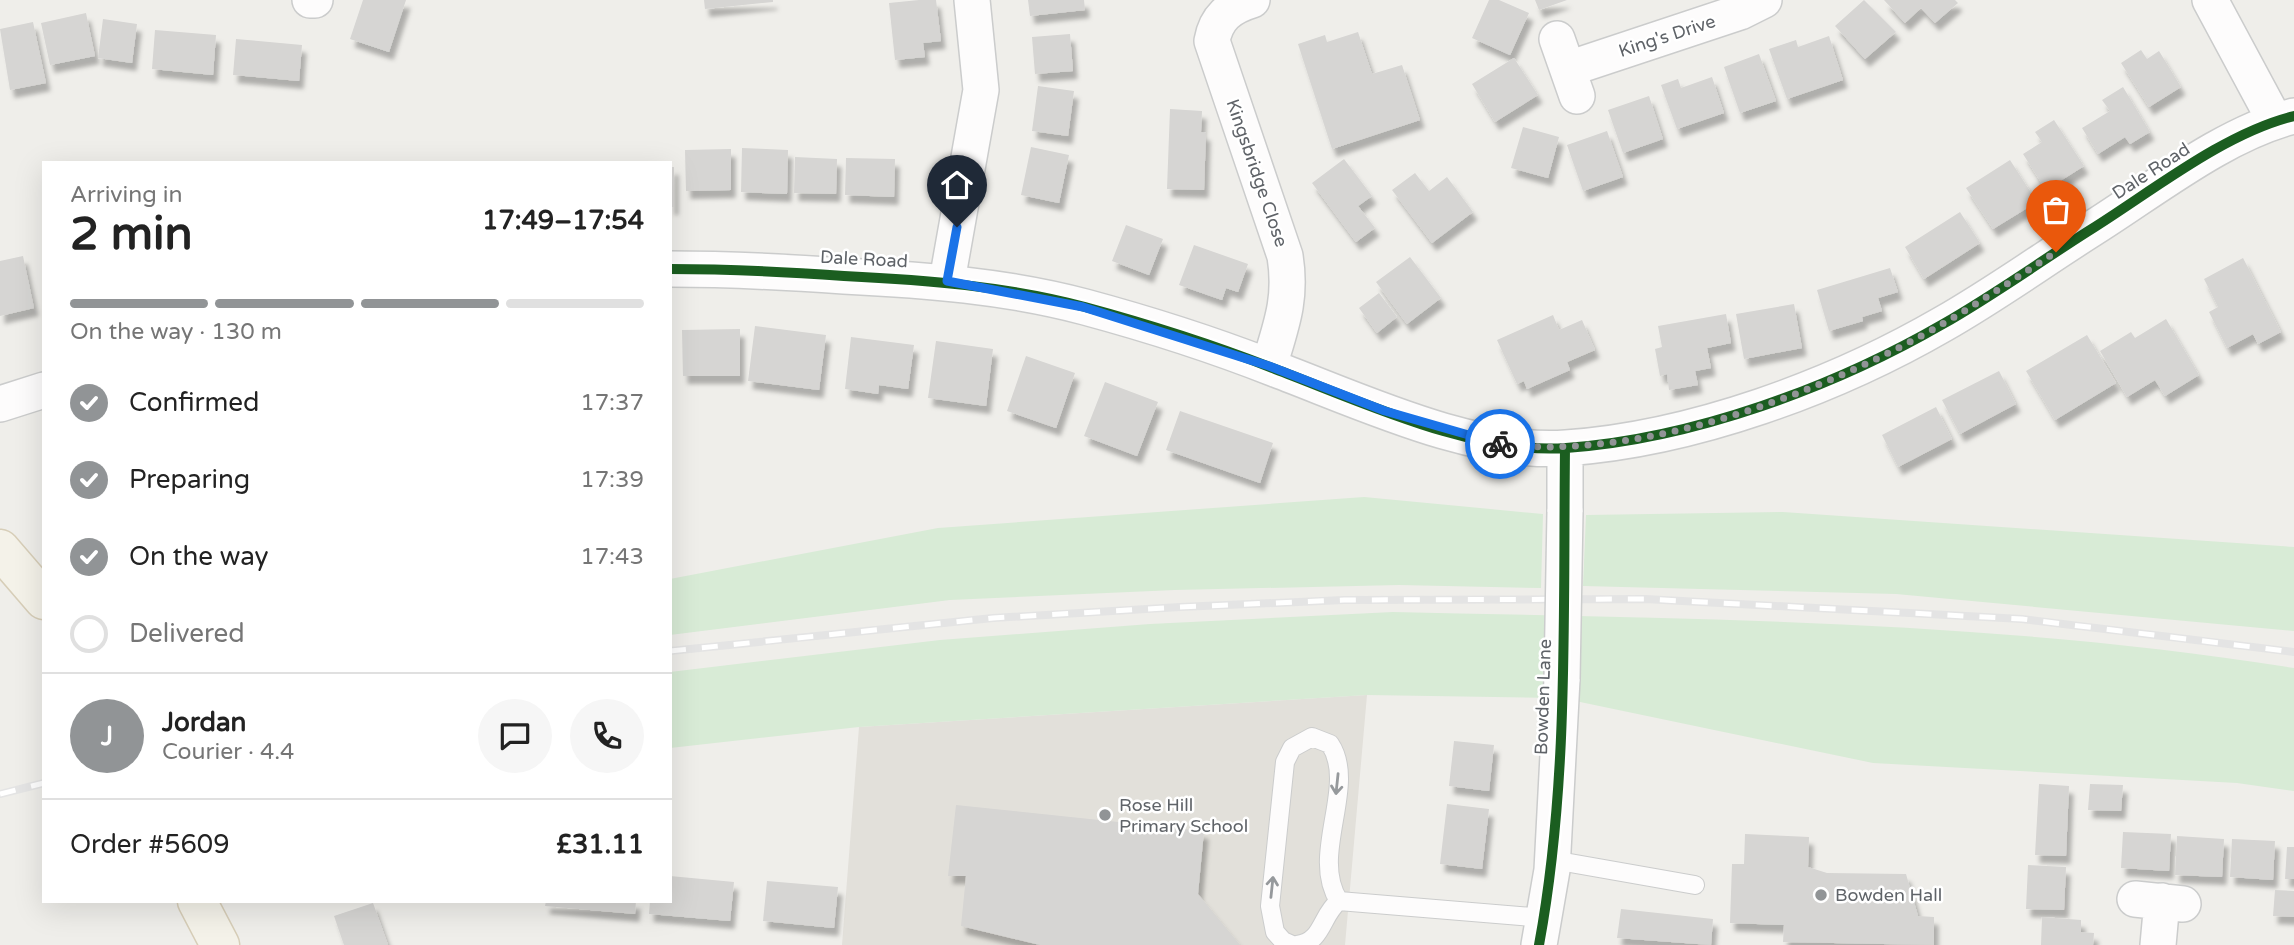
<!DOCTYPE html>
<meta charset="utf-8">
<style>
body{margin:0;font-family:"Varela Round",sans-serif;background:#f6f6f6;color:#222;height:100vh;display:flex;flex-direction:column;font-size:26px;white-space:nowrap}
*{box-sizing:border-box;margin:0}
p{font-size:23px;color:#767676}
.icon{flex:none;width:38px;height:38px;fill:none;stroke:currentColor;stroke-width:2;stroke-linecap:round;stroke-linejoin:round}
.map{position:relative;flex:1;overflow:hidden}
.sheet{position:absolute;left:42px;top:161px;width:630px;height:742px;display:flex;flex-direction:column;background:#fff;border-radius:0px;box-shadow:0 7px 28px #0002}
.sheet>*{flex:none}
.pin{position:absolute;display:grid;place-items:center;width:60px;height:60px;color:#fff;margin:-72px -30px;border-radius:50% 50% 50% 0;rotate:-45deg;box-shadow:0 0 7px #0007}
.pin .icon{rotate:45deg}
.courier{position:absolute;display:grid;place-items:center;width:70px;height:70px;margin:-35px;border:5px solid #1a73e8;border-radius:50%;background:#fff;color:#222;box-shadow:0 2px 9px #0007}
.summary em{font-style:normal;font-weight:700}
.summary div{display:flex;flex-direction:column-reverse}
.summary{display:flex;align-items:center;justify-content:space-between;height:119px;padding:0 28px}
h1{font-size:46px;font-weight:700;line-height:52px}
.bar{display:grid;grid-template-columns:repeat(4,1fr);gap:10px 7px;align-content:center;height:84px;padding:0 28px}
.bar i{height:9px;border-radius:5px;background:#e0e0e0}
.bar .current{background:#919496}
.bar p{grid-column:span 4}
.line{display:flex;align-items:center;gap:18px;padding:0 28px;border-top:2px solid #e0e0e0}
.line div{flex:1}
.round{display:grid;place-items:center;flex:none;width:74px;height:74px;border-radius:37px;background:#f6f6f6}
ol{padding:0 28px;list-style:none}
li{display:flex;align-items:center;gap:21px;height:77px}
li p{margin-inline-start:auto}
li .icon{padding:7px;border-radius:50%;background:#919496;color:#fff;stroke-width:4}
li:last-child{color:#767676}
li i{width:38px;height:38px;border:4px solid #e0e0e0;border-radius:50%}
.map>svg:first-child{display:block}
</style>
<div class="map">
<svg width="2294" height="945" viewBox="0 0 2294 945">
<defs>
<filter id="shadow"><feDropShadow dx="4.5" dy="8" stdDeviation="2" flood-color="#0004"/></filter>
</defs>
<rect width="100%" height="100%" fill="#efeeea"/>
<path fill="#e2e0da" d="M1367 695 1345 945H842L859 727Z"/>
<path fill="#d8ebd6" d="M1364 497 1543 514 1541 588 1399 585 1175 590 950 600 670 635V579L938 528Z
M1783 512 2294 547V631L1896 594 1583 586 1586 515Z
M1393 612C1694 619 1996 620 2294 668V791L2237 783 1873 763 1561 698 1367 695 859 727 670 748V672L940 640 1150 624Z"/>
<path fill="#d6d5d3" filter="url(#shadow)" d="M363 0H406L389 52 350 39Z
M704 0H773V2L705 9Z
M919 0H936L941 41 923 43 925 57 895 60 889 3Z
M1028 0H1084L1085 10 1030 16Z
M1489 0H1499L1529 13 1510 55 1472 38Z
M1535 0H1567L1539 10Z
M1864 0 1896 32 1865 59 1835 26Z
M1884 0H1955L1958 3 1935 23 1921 8 1905 23Z
M86 13 95 56 50 65 41 23Z
M103 19 137 24 132 63 98 58Z
M33 22 46 83 10 90 0 29Z
M155 30 216 35 213 75 152 69Z
M1358 32 1372 74 1402 65 1420 120 1332 149 1298 44 1325 35 1327 42Z
M1070 34 1073 71 1035 74 1032 37Z
M1829 36 1843 80 1787 99 1769 49 1796 40 1798 47Z
M236 39 302 45 299 81 233 75Z
M2141 50 2147 59 2159 51 2181 87 2149 107 2121 63Z
M1759 54 1776 101 1740 113 1724 67Z
M1514 58 1538 95 1495 122 1472 84Z
M1712 77 1724 113 1677 129 1661 85 1678 79 1681 88Z
M1038 86 1074 91 1068 136 1032 131Z
M2123 87 2150 132 2130 144 2125 137 2098 154 2082 128 2110 111 2102 100Z
M1649 96 1663 139 1623 153 1608 110Z
M1170 109 1202 111 1201 132 1206 133 1204 190 1167 189Z
M2054 120 2084 166 2046 190 2023 154 2042 142 2035 132Z
M1523 127 1559 137 1548 178 1511 168Z
M1607 131 1623 177 1583 191 1567 145Z
M1031 147 1069 155 1059 203 1021 195Z
M742 148 788 150 787 194 741 192Z
M731 149V190L686 191 685 150Z
M795 157 837 159 836 194 794 193Z
M846 158 895 159 894 197 845 195Z
M1344 159 1372 196 1358 206 1375 228 1356 242 1312 183Z
M2010 160 2037 202 1993 229 1966 188Z
M670 167H674V207H670Z
M1415 173 1429 191 1447 177 1473 212 1432 243 1392 190Z
M1960 212 1980 243 1924 279 1905 247Z
M1126 225 1163 239 1149 275 1112 261Z
M1194 245 1248 264 1238 292 1226 288 1222 300 1179 285Z
M23 256 34 308 0 316V261Z
M1410 257 1441 298 1407 324 1376 282Z
M2243 258 2281 332 2258 344 2253 334 2227 348 2209 312 2218 307 2204 279Z
M1890 268 1898 292 1878 298 1882 311 1862 317 1863 321 1829 331 1817 290Z
M1379 293 1397 317 1377 333 1359 308Z
M1794 304 1802 348 1744 359 1736 314Z
M1726 314 1731 343 1707 348 1711 368 1695 371 1698 385 1669 390 1667 374 1660 376 1655 349 1662 347 1658 326Z
M1553 315 1559 330 1582 320 1595 350 1567 362 1570 370 1527 389 1524 381 1517 384 1497 340Z
M2166 319 2199 375 2165 396 2155 380 2127 397 2100 351 2131 332 2135 338Z
M755 326 826 335 819 390 748 381Z
M740 329V376H683L682 330Z
M2087 335 2116 383 2055 420 2026 371Z
M851 337 914 345 908 389 879 385 878 394 845 389Z
M936 341 993 349 986 406 928 398Z
M1026 356 1075 373 1056 428 1007 411Z
M1999 371 2016 404 1960 434 1942 400Z
M1105 382 1158 402 1137 456 1084 436Z
M1936 407 1952 439 1898 467 1882 435Z
M1180 411 1273 443 1260 483 1166 450Z
M1454 741 1494 745 1489 791 1449 786Z
M2039 784 2069 786 2066 856 2035 855Z
M2090 784 2123 785 2121 811 2088 810Z
M1447 804 1489 809 1482 869 1440 864Z
M956 805 1204 831 1198 894 1240 945H1040L961 926 966 876H948Z
M2123 832 2171 834 2169 871 2121 868Z
M1745 834 1809 837 1808 867 1827 873 1906 874 1918 916 1934 917V945L1783 942 1784 925 1730 923 1732 864H1744Z
M2177 836 2224 839 2222 877 2175 875Z
M2232 839 2275 841 2273 880 2230 877Z
M2287 847H2294V879H2285Z
M2028 865 2066 867 2064 910 2026 909Z
M670 876 734 882 730 921 649 914 650 901H670Z
M767 881 838 887 834 928 763 921Z
M2275 890 2294 891V917L2273 916Z
M546 901H636L635 914 545 906Z
M373 903 388 945H344L334 916Z
M1621 909 1713 919 1711 945 1617 938Z
M2042 917 2081 920V932L2094 933 2093 945H2041Z"/>
<g fill="none" stroke-linecap="round" stroke-linejoin="round">
<defs>
<path id="lane" d="M1553 860 1695 885
M1292 945 1283 941 1275 932 1270 906 1285 762 1292 748 1312 737 1330 744C1358 786 1309 855 1339 901
M1297 945C1323 942 1321 915 1339 901L1544 918"/>
<path id="street" d="M310 0H315
M1252 0C1229 7 1216 18 1212 41L1285 256C1292 299 1281 326 1269 366
M2210 0 2275 121
M1557 39 1577 96
M1568 69 1740 12 1764 0
M670 269C728 269 786 272 844 276 925 280 1006 286 1085 307 1148 324 1214 345 1275 369 1360 401 1474 455 1566 448 1693 439 1834 387 1943 324 1994 295 2041 261 2090 230 2151 192 2224 133 2294 116
M947 281 981 90 972 0
M0 404 44 390
M1565 512V449
M2135 899 2183 904
M1539 945 1552 870 1562 679
M2158 945 2162 901"/>
<path id="primary" d="M0 549 44 600
M197 901 220 945"/>
</defs>
<use href="#lane" stroke="#cbcccc" stroke-width="20"/>
<use href="#street" stroke="#cbcccc" stroke-width="38"/>
<use href="#primary" stroke="#d7ceb8" stroke-width="41"/>
<use href="#lane" stroke="#fdfcfc" stroke-width="18"/>
<use href="#street" stroke="#fdfcfc" stroke-width="35"/>
<use href="#primary" stroke="#f4f2e9" stroke-width="38"/>
<defs>
<path id="rail" d="M670 651 993 618 1180 607 1344 600 1645 599 2022 619 2294 652
M0 794 44 783"/>
</defs>
<use href="#rail" stroke="#e4e4e4" stroke-width="8"/>
<use href="#rail" stroke="#fff" stroke-width="5" stroke-dasharray="16" stroke-linecap="butt"/>
<defs>
<path id="street-bridge" d="M1562 679 1565 512"/>
</defs>
<use href="#street-bridge" stroke="#cbcccc" stroke-width="38" stroke-linecap="butt"/>
<use href="#street-bridge" stroke="#fdfcfc" stroke-width="35"/>
<defs>
<path id="cycleway" d="M670 269C728 269 786 272 844 276 925 280 1006 286 1085 307 1148 324 1214 345 1275 369 1360 401 1474 455 1566 448 1693 439 1834 387 1943 324 1994 295 2041 261 2090 230 2151 192 2224 133 2294 116
M1539 945C1569 783 1563 613 1565 449"/>
</defs>
<use href="#cycleway" stroke="#fff" stroke-width="15"/>
<use href="#cycleway" stroke="#1b5e20" stroke-width="10"/>
</g>
<defs><path id="oneway-shaft" d="M-6 0H5M1.5-3L5.5 0L1.5 3" fill="none" stroke-width="1.6" stroke-linecap="round" stroke-linejoin="round" transform="scale(1.75)"/></defs>
<g stroke="#96999c">
<use href="#oneway-shaft" transform="translate(1337 784) rotate(96)"/>
<use href="#oneway-shaft" transform="translate(1272 887) rotate(-84)"/>
</g>
<g fill="none" stroke-linecap="round" stroke-linejoin="round">
<path stroke="#919496" stroke-width="7" stroke-dasharray="0 12.6" d="M1500 444C1640 462 1824 393 1944 323 1982 301 2019 276 2056 252"/>
<path stroke="#1a73e8" stroke-width="9" d="M957 227 947 281 1083 307 1269 366 1385 411 1500 444"/>
</g>
<g fill="#919496" stroke="#fff" stroke-width="2.5">
<circle cx="1105" cy="815" r="7"/>
<circle cx="1821" cy="895" r="7"/>
</g>
<g text-anchor="middle" dominant-baseline="central" stroke-width="5" stroke-linejoin="round" paint-order="stroke">
<g font-size="18" fill="#5f6368" stroke="#fff">
<text transform="translate(1667 36) rotate(-18)">King's Drive</text>
<text transform="translate(2151 171) rotate(-33)">Dale Road</text>
<text transform="translate(1257 173) rotate(71)">Kingsbridge Close</text>
<text transform="translate(864 259) rotate(3)">Dale Road</text>
<text transform="translate(1543 697) rotate(-88)">Bowden Lane</text>
</g>
<g font-size="18" fill="#5f6368" stroke="#fff" text-anchor="start">
<text x="1119" y="805">Rose Hill<tspan x="1119" dy="21">Primary School</tspan></text>
<text x="1835" y="895">Bowden Hall</text>
</g>
</g>
</svg>
<div class="pin" style="left:2056px;top:252px;background:#ea580c"><svg class="icon" aria-label="bag" viewBox="0 0 24 24"><path d="M5 8h14l-1 12H6zM9 8a3 3 0 0 1 6 0"/></svg></div>
<div class="pin" style="left:957px;top:227px;background:#1f2937"><svg class="icon" aria-label="home" viewBox="0 0 24 24"><path d="M3 11l9-7 9 7M6 9v11h12V9"/></svg></div>
<div class="courier" style="left:1500px;top:444px"><svg class="icon" aria-label="bike" viewBox="0 0 24 24"><circle cx="6" cy="16" r="4"/><circle cx="18" cy="16" r="4"/><path d="M6 16l4-8h5l3 8M10 8l3 8H6M13 5h3"/></svg></div>
<section class="sheet">
<div class="summary"><div><h1>2 min</h1><p>Arriving in</p></div><em>17:49–17:54</em></div>
<div class="bar"><i class="current"></i><i class="current"></i><i class="current"></i><i></i><p>On the way · 130 m</p></div>
<ol>
<li><svg class="icon" aria-label="check" viewBox="0 0 24 24"><path d="M5 12l5 5 9-10"/></svg>Confirmed<p>17:37</p></li>
<li><svg class="icon" aria-label="check" viewBox="0 0 24 24"><path d="M5 12l5 5 9-10"/></svg>Preparing<p>17:39</p></li>
<li><svg class="icon" aria-label="check" viewBox="0 0 24 24"><path d="M5 12l5 5 9-10"/></svg>On the way<p>17:43</p></li>
<li><i></i>Delivered</li>
</ol>
<div class="line" style="height:126px"><b class="round" style="background:#919496;color:#fff">J</b><div><b>Jordan</b><p>Courier · 4.4</p></div><a class="round"><svg class="icon" aria-label="chat" viewBox="0 0 24 24"><path d="M4 5h16v11H9l-5 4z"/></svg></a><a class="round"><svg class="icon" aria-label="phone" viewBox="0 0 24 24"><path d="M5 4h4l2 5-3 2q2 4 5 5l2-3 5 2v4C11 20 4 13 5 4z"/></svg></a></div>
<div class="line" style="height:91px"><div>Order #5609</div><b>£31.11</b></div>
</section>
</div>
